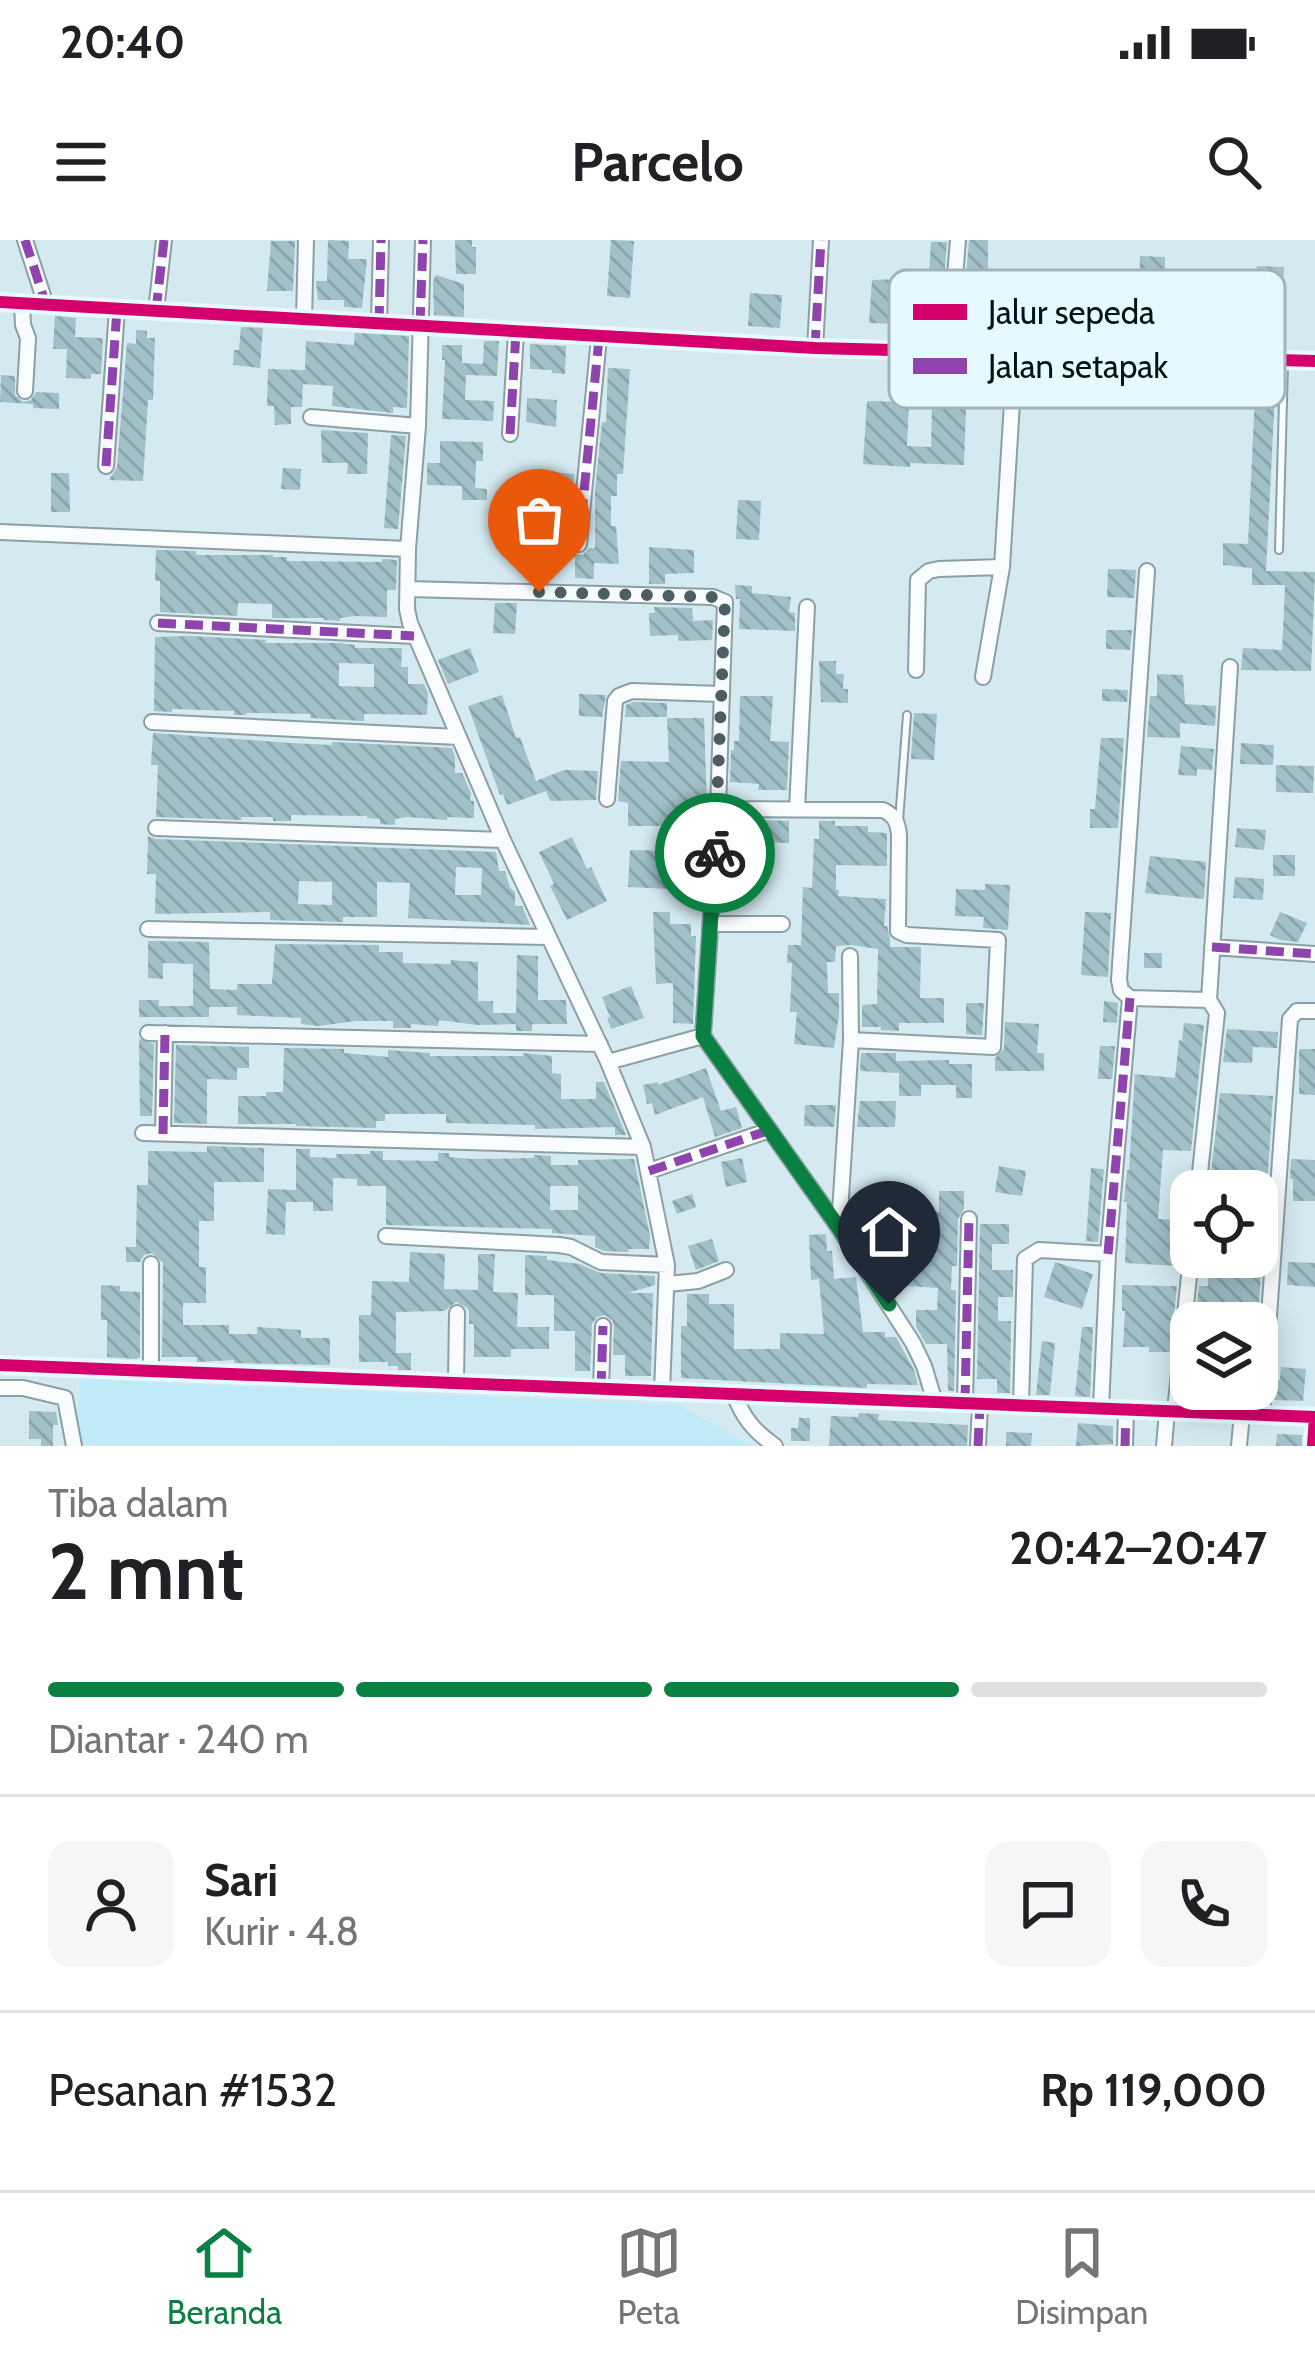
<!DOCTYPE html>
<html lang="id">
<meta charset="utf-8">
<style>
body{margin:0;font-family:Cabin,sans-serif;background:#f6f6f6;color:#202124;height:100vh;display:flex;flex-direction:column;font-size:45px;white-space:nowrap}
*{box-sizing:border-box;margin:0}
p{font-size:39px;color:#757577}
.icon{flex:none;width:66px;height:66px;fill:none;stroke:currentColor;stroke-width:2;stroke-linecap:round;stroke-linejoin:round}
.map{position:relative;height:1206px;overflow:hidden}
.side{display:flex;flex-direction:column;background:#fff;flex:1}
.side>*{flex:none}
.buttons{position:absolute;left:1170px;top:930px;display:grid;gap:24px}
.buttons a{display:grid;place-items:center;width:108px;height:108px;border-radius:24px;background:#fff;box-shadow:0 6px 30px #0003;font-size:60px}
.pin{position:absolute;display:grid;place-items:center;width:102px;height:102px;color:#fff;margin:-123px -51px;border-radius:50% 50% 50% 0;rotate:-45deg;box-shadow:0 0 12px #0007}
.pin .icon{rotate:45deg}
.courier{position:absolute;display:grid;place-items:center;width:120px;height:120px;margin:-60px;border:9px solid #0b8043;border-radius:50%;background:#fff;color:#222;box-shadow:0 3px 15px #0007}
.summary em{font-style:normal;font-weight:700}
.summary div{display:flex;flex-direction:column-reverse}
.summary{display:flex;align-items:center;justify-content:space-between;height:204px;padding:0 48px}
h1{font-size:78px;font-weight:700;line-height:90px}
.bar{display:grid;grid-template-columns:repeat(4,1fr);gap:18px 12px;align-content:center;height:144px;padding:0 48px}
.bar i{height:15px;border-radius:9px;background:#e0e0e0}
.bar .on{background:#0b8043}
.bar p{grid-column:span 4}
.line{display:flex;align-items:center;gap:30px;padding:0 48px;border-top:3px solid #e0e0e0}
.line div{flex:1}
.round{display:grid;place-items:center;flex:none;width:126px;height:126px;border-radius:24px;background:#f6f6f6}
.status{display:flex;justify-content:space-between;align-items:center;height:84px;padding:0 60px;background:#fff;direction:ltr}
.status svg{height:33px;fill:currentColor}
header{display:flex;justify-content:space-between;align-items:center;height:156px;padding:0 48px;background:#fff;font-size:54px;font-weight:700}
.tabs{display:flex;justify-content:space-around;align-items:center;height:168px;border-top:3px solid #e0e0e0;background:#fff;font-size:33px;color:#757577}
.tabs a{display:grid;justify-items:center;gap:6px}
.tabs .on{color:#0b8043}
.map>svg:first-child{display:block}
</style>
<div class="status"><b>20:40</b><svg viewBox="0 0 49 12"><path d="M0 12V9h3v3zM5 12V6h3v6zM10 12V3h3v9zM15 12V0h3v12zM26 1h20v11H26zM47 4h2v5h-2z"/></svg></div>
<header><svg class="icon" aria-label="menu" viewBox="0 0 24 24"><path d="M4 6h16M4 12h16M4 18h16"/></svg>Parcelo<svg class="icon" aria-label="search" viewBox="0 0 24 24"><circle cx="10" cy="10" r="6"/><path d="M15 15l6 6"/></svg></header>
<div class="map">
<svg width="1315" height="1206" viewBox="0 0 1315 1206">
<defs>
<pattern id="building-back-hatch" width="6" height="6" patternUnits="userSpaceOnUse" patternTransform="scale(3)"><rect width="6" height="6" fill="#a1c0c8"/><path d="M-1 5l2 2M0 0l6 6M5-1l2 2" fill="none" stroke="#89a4ab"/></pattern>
</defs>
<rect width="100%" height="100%" fill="#d4e9f0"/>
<path fill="#c0eaf7" d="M80 1139 679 1165 751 1206 76 1205Z"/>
<path fill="url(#building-back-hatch)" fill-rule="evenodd" d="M328 0 349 1 348 19H367L362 68 344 67V60H318L316 41H327Z
M455 0H472V7H476V34H456Z
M611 0 634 1 630 58 607 56Z
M969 0H988V98L961 96Z
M271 1H295L293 51H267Z
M931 2H947L939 100H924V85L869 83 872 40 929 38Z
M1140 16 1165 17V51L1139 50Z
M1257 26 1284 27 1281 104 1254 103Z
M436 35 464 44V77L434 75 433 41Z
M750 53 782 55 780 88 748 86Z
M55 76 76 78 75 97 103 98 101 134H91V139L66 138 67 109H53Z
M241 87 263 88 260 128 233 125 234 110H239Z
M136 90 147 91V98H155L153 160H148L143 241 109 240 117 227 127 103 136 104Z
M355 93 409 96 407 168 393 167V173L332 166 333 146 303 144 302 167H291V184L275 185 274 166H267L268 129 305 130 306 101 354 105Z
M484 101H499L497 136 466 135 465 160 494 161 493 181 442 179 445 120H442V105H462V123L483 124Z
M530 104 566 106 565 134 552 133V130L530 129Z
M608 128 630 129 623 234H617V256H611V286H616L619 324 594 323V339L575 338V314L583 315 589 308H595V251L602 182H606Z
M1 135 15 136V155L23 162 31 160 36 152 59 153V169L33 168V164L0 162Z
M1253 135H1276L1266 331 1315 332 1311 431 1241 430 1243 408 1282 410 1284 369 1285 345H1252V328L1223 325V303L1248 304 1255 153H1253Z
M527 158 557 160 556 187 526 182Z
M867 161 909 162 907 206 931 207 932 166 966 168 964 225 910 223V227L863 224Z
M321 190 368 193 367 234H347L348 223H322Z
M391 195 406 196 398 289 384 288Z
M440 201 483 202V221H476L475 248 487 249V260H462V246L427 245V223H440Z
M283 228 301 229 300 250 281 249Z
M551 232 574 234 568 302 543 300 545 275 550 276Z
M51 233H69L70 272H51Z
M738 260 761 261 759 300 736 299Z
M649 307 694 310V333L665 334V344H649Z
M156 310 196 311V315H273V317H287V321L382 322V319L397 320 396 350H387V377L355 376 340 378V381L324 380V378H272V364L238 363 237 376 160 372V341H155Z
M1108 329 1136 330 1134 358 1107 357Z
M735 345 752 346V353L791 357 789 372 795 373V391L739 389 740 359H736Z
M495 363H517L515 394 493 393Z
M654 367 692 368 693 381 713 380 712 400 678 401V395L650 396 649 373H655Z
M1106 390H1132L1130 410 1106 409Z
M190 396 266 400 265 403H339L355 405V408H402L401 427H408V444H424L428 453 427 475 364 474V481L310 478 311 474 246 473V475H234V471L172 469V472L154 471 155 397ZM339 423 374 424V447L339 446Z
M470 408 479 432 448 444 438 420Z
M819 421H836V434H844L843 449H848V463L821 462Z
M1157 434 1183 435 1185 464 1216 466 1215 486 1180 483V498L1147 497 1150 456H1157Z
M1102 449 1128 450 1127 462 1102 461Z
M579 454 606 455 602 477 579 476Z
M502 455 516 498 520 497 536 541 564 530 598 531 596 560 550 561 546 551 507 565 503 554 500 555 468 466Z
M740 456H773L770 501 789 502 787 550H758L759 544 730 542 731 510H734V501H739Z
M634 462 667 463V477H625L626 465Z
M914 473 937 474 934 520 911 519Z
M667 478H704L707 565H697V591H703L702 619H695L694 650 628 647 630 610 665 611V586H628V563L618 561 621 521 669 522Z
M153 493 291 503 332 505V502L452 508 455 517V533H462L471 553 470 561H474V578L447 577V580L407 577 395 579V585L380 584V579L367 578V576L291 575V581H273V577H241V580L156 577 158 525H151Z
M1101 498H1124L1118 588H1090V569H1095Z
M1241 503 1274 505 1273 525 1240 524Z
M1181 506 1214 509 1212 530 1197 529V536L1178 535Z
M1276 525 1314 526 1313 553 1276 552Z
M750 580 789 581V603L750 602Z
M819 581H835V586H868V592L887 593V626L836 625V650H839L838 656 886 659 884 686H887L890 699V707H921L920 758H944V783H899V791L881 790V787H862V765L877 764 878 709 851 705 836 706 835 722H827L828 753H839V775L834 808 794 804 797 772H790L792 723H787L788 705H801L803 647 812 648 814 599H819Z
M1237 588 1266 590 1264 610 1235 607Z
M148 596 156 599 496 612 499 631H505L510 648 515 652V666H522L530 685 408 678 410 643 377 642V677H343V682L270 680V672L155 674 156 634H147ZM456 627 482 628 481 655H455ZM299 641 332 642V665L298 664Z
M572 597 587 629 591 627 607 661 567 680 550 646 554 644 539 612Z
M1273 615H1295V636H1273Z
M1150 616 1206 622 1204 659 1145 653Z
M1235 637 1264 639 1263 660 1233 658Z
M985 644 1010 645 1008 690 983 688 984 677 955 676 956 649 985 650Z
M653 672H670V684H691V696H696L693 784 673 783V743L656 744Z
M1085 672 1111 673 1108 737 1081 735Z
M1280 672 1307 683 1298 702 1280 700 1270 695Z
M148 701 209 702 210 749 237 750V744H272L275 704 379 705V712H403V723L451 724V720L478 722V761H493V773H516L517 715 538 716V760H566L567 784H532V791H516V784L477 785 439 780 438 786 411 784V788H393V781H356L318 786 301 784V778L237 775V767H209V777H139V760H159V766H193V724L163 723V739L148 738Z
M1144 713H1162V728H1144Z
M631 746 644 778 611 789 607 778 610 777 602 757Z
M1104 761 1118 763 1117 783 1103 782Z
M966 763H984L982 795 966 794Z
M1005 782 1039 784 1037 813H1044V831H995V818L1004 809Z
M1184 783 1204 785 1191 911 1163 910 1158 979 1188 980 1187 1002 1180 1015 1179 1026 1125 1023 1127 962H1124L1127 930H1129L1135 834 1175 838 1179 800 1182 801Z
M1227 789 1278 792 1277 808 1253 807 1252 823 1223 822Z
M139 799 154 804 152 876H140Z
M176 805 249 807V828H237V840L207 839V884L174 883Z
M1100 806H1115L1112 839H1098Z
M284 808 344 809V813L388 817V810L430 813V816H523V813L552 816V833L561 834V859H596V842H604L626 895H615V887L535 889V885L446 883V874H385V881H376V888L296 886V884H238V856H266V852H283Z
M1299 809H1315V855L1299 854Z
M861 813H896V821L949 820V824H972V858H956V845H921V856H899V833L860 831Z
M706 828 721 871 736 867 742 888 715 897 703 857 655 875 652 863 647 864 643 845 658 842V845Z
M1220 853 1273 856 1264 992H1257V951H1209Z
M860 861H896L895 887H857Z
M805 865H836L834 887 804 886Z
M207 906 264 908V942H214V981H199V1027H206V1063H183V1085H229V1094H257V1087L301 1090V1098H330V1125L234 1123V1120L197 1122V1117H162L163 1023 152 1013 144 1015 140 1022H126V1007H136L137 945H148V911L207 912Z
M296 909H310V917L336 918V914H370V911H383V920L438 921V913H449V917L471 919 534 918V915L551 916V925H578V920L634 919 650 996 649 1009H629L628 1012 604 1011 595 1007V996L552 993V989L386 985V946H357V939L333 938V971H313V962H286L285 995 266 994 268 949 296 950ZM550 946H578V970H550Z
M742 918 747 942 726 947 721 922Z
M1291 919 1315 920V961H1293V939H1290Z
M999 926 1026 931 1022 956 995 952Z
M1091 928 1104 929 1098 1002 1086 1001Z
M939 951H964V969L958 979 957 1026H952L951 1050H956L954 1151H948L947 1104H926L916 1087V1070H937L938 1048 894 1045 896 1011 867 1010 863 1005 864 988H861V958H875V979L906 980V971L939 972Z
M692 954 696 967 677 974 672 961Z
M980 984H1009V1004H992V1030H1013V1057H998V1081H1011L1010 1153H997V1139H977Z
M826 994 827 1011H832L834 1039 856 1037 863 1092H885V1097H896L914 1130 918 1145 867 1144V1148L681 1138V1086H687V1054H709V1064H734V1109H780V1093L824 1094 819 1039 811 1040 809 995Z
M712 999 719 1021 696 1030 688 1006Z
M410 1012 445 1014 444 1049 478 1050V1014H495L493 1052 518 1053 517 1087H549V1109H511V1117H474V1084H469V1071L466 1067 456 1062 444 1071 396 1072V1113H411V1130H398V1126H388V1122H359V1075H371L372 1041 409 1042Z
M525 1015 547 1016V1020L580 1024 600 1033 655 1036V1045L628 1053H653L651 1136H625V1115H613L614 1085 612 1080 605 1075 597 1077 592 1084 590 1131H575V1091H554V1055H525Z
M1233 1017H1262L1258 1077 1218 1073V1083H1195L1199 1046H1208V1034L1230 1035Z
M1055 1022 1093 1034 1082 1069 1044 1057Z
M1288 1022 1315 1023V1047L1287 1045Z
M101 1045 120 1046V1051L140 1052V1117L137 1119 107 1117V1080H101Z
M1122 1045 1177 1046 1170 1112H1149V1107H1123L1125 1071H1122Z
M1082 1087H1093L1090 1157 1075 1156Z
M1042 1101 1055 1103 1050 1155H1036Z
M1281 1127 1306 1129 1303 1161 1274 1160 1276 1140H1280Z
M1213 1149H1235L1233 1163 1212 1162Z
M29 1171 56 1172 58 1185H53V1206H41V1199H29Z
M859 1173 879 1174 878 1180 968 1185 967 1206H829L831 1176 858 1177Z
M799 1178H810V1201H791V1188H798Z
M1078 1183 1113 1186V1204L1076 1206Z
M1006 1192 1032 1193 1031 1206H1006Z
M1277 1194 1302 1195V1206H1276Z"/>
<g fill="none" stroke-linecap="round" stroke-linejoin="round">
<defs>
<path id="lane" d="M1279 310 1284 124
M899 581 907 475"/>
<path id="street" d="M25 0 46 65
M423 0 418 186 408 309 407 369 410 383 503 600 608 822 643 907 667 1025 662 1151
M0 62 815 108 1315 121
M22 63 23 85 28 98 25 151
M156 71 164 0
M304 79 306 0
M379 84 381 0
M815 108 821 0
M949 111 958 0
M311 177 418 186
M510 194 516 92
M106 226 117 69
M0 292 408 309
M579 304 599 98
M409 349 713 357 725 362 718 569 703 796 839 988 913 1103 924 1126 935 1162
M158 383 414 396
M916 430 918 340 929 331 939 329 1002 327
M983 437 1002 327 1015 113
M152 482 458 497
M607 559 615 461 619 456 632 451 720 454
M718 569 883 570C894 575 898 582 899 595L898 691 907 695 998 700 993 807 851 800
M797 569 807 367
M156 588 503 600
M710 684H782
M148 689 547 697
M1212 707 1315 714
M1130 758 1209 760
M148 793 600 804
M608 822 703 796
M143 893 643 907
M163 894 165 793
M649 931 770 890
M1198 951 1217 773 1209 760 1230 427
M839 988 851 800 850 716
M386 996 559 1005 571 1007 601 1022 667 1025
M151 1024V1131
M668 1044 698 1041 726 1030
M0 1125 1315 1177 1313 1206
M456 1143 457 1073
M0 1148H23L65 1158 74 1206
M601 1149 603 1086
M734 1154C743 1178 754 1191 775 1206
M965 1163 969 979
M1021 1165 1025 1019 1039 1010 1108 1014
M1101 1168 1108 1014 1130 758 1121 750 1119 740 1147 331
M1175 1171 1191 1017
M1262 1175 1290 779 1297 771H1315
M978 1206 980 1164
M1125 1206 1126 1169
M1164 1206 1167 1171
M1239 1206 1242 1174"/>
</defs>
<use href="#lane" stroke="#8c9fa5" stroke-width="10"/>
<use href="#street" stroke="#8c9fa5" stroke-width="18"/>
<use href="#lane" stroke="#f9fcfd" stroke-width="6"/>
<use href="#street" stroke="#f9fcfd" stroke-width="14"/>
<path stroke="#8e44ad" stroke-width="9" stroke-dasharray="18 9" stroke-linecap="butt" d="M25 0 46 65
M156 71 164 0
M379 84 381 0
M420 85 423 0
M815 108 821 0
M510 194 516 92
M106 226 117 69
M579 304 599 98
M158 383 414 396
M1212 707 1315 714
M163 894 165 793
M649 931 770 890
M1108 1014 1130 758
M601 1149 603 1086
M965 1163 969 979
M978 1206 980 1164
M1125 1206 1126 1169"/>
<defs>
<path id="cycleway" d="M0 62 815 108 1315 121
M0 1125 1315 1177 1313 1206"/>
</defs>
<use href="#cycleway" stroke="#e6f9ff" stroke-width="20"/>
<use href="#cycleway" stroke="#d6006c" stroke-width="12"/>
</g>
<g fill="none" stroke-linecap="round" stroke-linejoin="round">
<path stroke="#4c5e64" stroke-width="12" stroke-dasharray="0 21.6" d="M539 352 712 357 725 362 715 613"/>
<path stroke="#0b8043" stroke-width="15" d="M715 613 703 796 839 988 889 1064"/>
</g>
<rect x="889" y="30" width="396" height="138" rx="18" fill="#e6f9ff" stroke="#a2b4ba" stroke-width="3"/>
<rect x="913" y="64" width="54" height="16" fill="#d6006c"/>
<rect x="913" y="118" width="54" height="16" fill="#8e44ad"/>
<g font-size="33" fill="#021318">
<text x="988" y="84">Jalur sepeda</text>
<text x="988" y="138">Jalan setapak</text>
</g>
</svg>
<div class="buttons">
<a><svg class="icon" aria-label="locate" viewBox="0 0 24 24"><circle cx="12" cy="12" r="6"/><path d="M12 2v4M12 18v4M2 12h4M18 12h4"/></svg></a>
<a><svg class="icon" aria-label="layers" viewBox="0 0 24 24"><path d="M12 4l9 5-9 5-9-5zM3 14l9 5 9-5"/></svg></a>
</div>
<div class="pin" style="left:539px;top:352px;background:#ea580c"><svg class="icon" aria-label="bag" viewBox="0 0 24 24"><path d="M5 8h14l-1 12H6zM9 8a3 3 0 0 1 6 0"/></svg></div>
<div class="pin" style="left:889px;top:1064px;background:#1f2937"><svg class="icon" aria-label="home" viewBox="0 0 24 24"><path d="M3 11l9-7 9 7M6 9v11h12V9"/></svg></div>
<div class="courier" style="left:715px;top:613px"><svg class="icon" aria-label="bike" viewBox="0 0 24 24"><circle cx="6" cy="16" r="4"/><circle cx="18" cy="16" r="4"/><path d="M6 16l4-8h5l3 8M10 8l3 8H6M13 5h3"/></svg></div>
</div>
<section class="side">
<div class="summary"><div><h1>2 mnt</h1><p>Tiba dalam</p></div><em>20:42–20:47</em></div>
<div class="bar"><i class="on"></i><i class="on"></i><i class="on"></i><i></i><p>Diantar · 240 m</p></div>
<div class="line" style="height:216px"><a class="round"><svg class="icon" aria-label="person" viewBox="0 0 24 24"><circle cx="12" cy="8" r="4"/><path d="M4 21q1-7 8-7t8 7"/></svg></a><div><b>Sari</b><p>Kurir · 4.8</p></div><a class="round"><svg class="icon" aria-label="chat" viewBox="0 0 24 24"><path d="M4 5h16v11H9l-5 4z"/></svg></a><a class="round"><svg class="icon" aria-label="phone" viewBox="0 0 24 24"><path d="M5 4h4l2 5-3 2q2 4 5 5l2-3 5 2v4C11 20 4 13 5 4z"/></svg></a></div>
<div class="line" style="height:156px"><div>Pesanan #1532</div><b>Rp 119,000</b></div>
</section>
<nav class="tabs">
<a class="on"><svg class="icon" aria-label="home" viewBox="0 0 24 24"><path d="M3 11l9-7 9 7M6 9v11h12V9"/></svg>Beranda</a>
<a><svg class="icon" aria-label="map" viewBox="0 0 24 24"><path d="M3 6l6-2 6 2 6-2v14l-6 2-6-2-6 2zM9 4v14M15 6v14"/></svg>Peta</a>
<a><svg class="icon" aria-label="saved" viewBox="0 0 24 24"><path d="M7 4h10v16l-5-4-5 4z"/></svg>Disimpan</a>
</nav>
